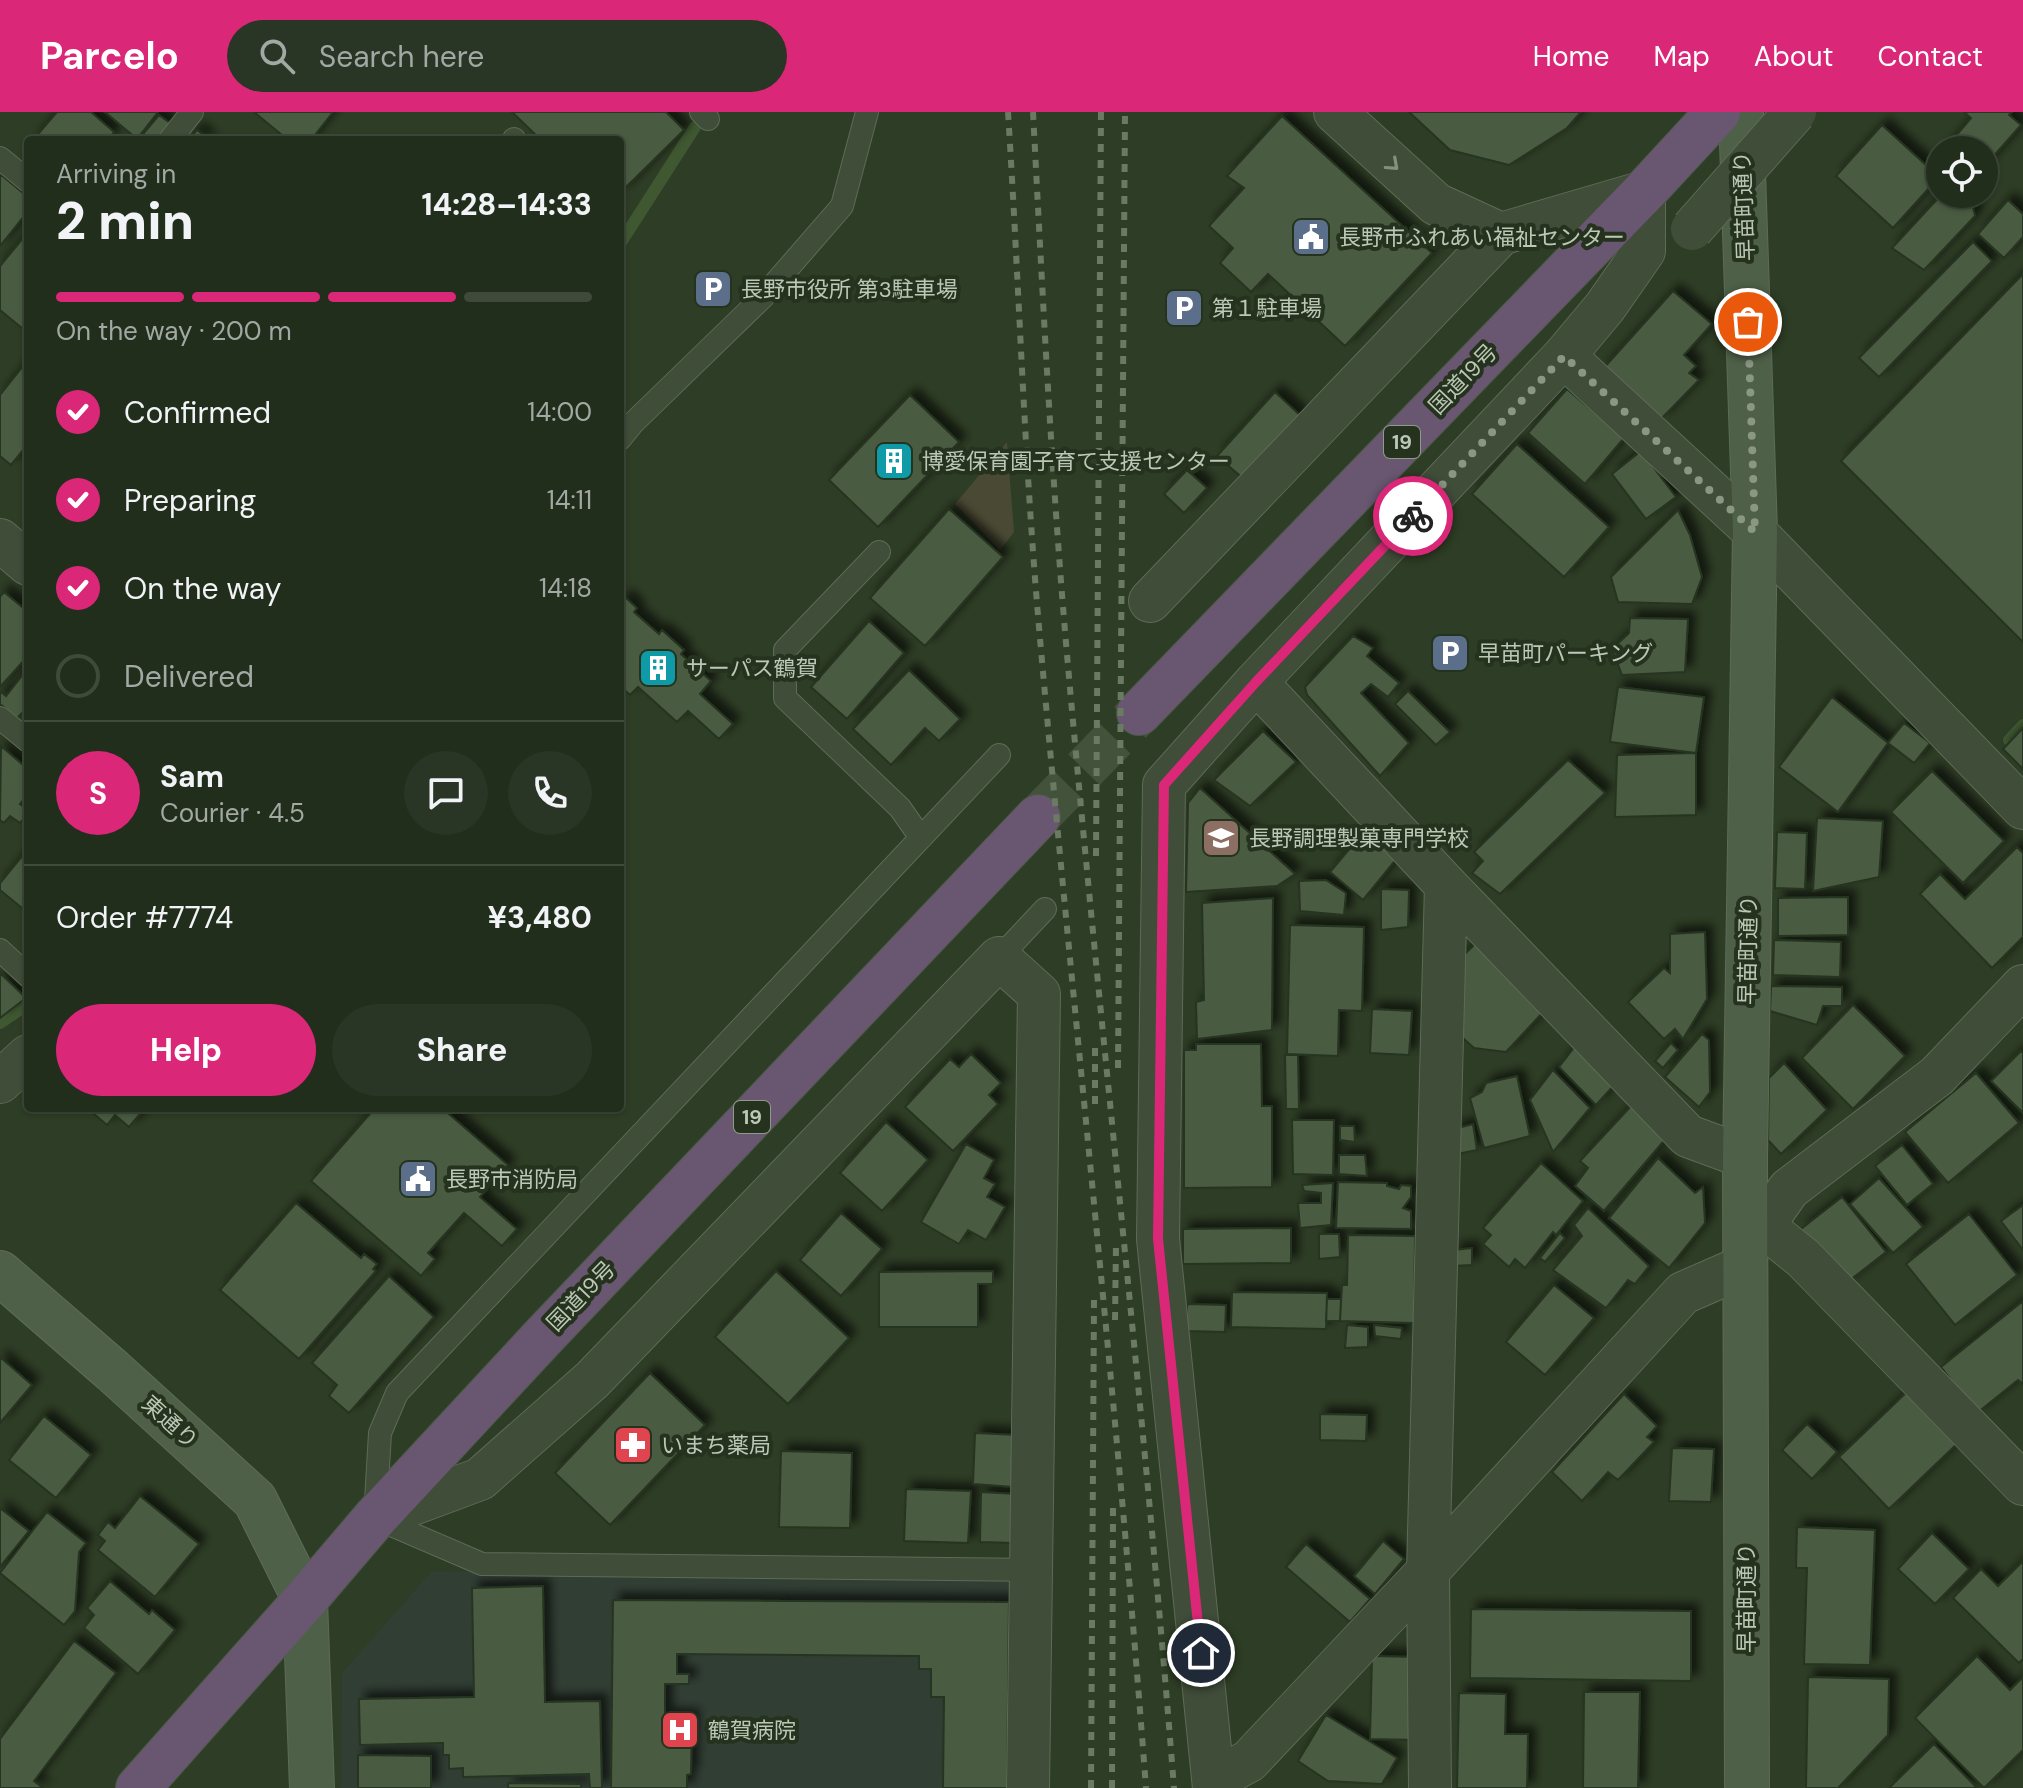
<!DOCTYPE html>
<meta charset="utf-8">
<style>
body{margin:0;font-family:"DM Sans","Noto Sans JP",sans-serif;background:#2a3625;color:#f1f3f6;height:100vh;display:flex;flex-direction:column;font-size:30px;white-space:nowrap}
*{box-sizing:border-box;margin:0}
p{font-size:26px;color:#a2a8a3}
.icon{flex:none;width:44px;height:44px;fill:none;stroke:currentColor;stroke-width:2;stroke-linecap:round;stroke-linejoin:round}
.map{position:relative;flex:1;overflow:hidden}
.details{position:absolute;left:24px;top:24px;width:600px;height:976px;display:flex;flex-direction:column;background:#222e1c;border-radius:8px;box-shadow:0 2px 6px #0004,0 0 0 2px #3f4a3b}
.details>*{flex:none}
.buttons{position:absolute;left:1926px;top:24px;display:grid;gap:16px}
.buttons a{display:grid;place-items:center;width:72px;height:72px;border-radius:50%;background:#222e1c;box-shadow:0 2px 6px #0004,0 0 0 2px #3f4a3b;font-size:40px}
.pin{position:absolute;display:grid;place-items:center;width:68px;height:68px;color:#fff;margin:-34px;border:4px solid #fff;border-radius:50%;box-shadow:0 2px 8px #0007}
.courier{position:absolute;display:grid;place-items:center;width:80px;height:80px;margin:-40px;border:6px solid #db2777;border-radius:50%;background:#fff;color:#222;box-shadow:0 2px 10px #0007}
.overview em{font-style:normal;font-weight:800}
.overview div{display:flex;flex-direction:column-reverse}
.overview{display:flex;align-items:center;justify-content:space-between;height:136px;padding:0 32px}
h1{font-size:52px;font-weight:800;line-height:60px}
.bar{display:grid;grid-template-columns:repeat(4,1fr);gap:12px 8px;align-content:center;height:96px;padding:0 32px}
.bar i{height:10px;border-radius:6px;background:#3f4a3b}
.bar .current{background:#db2777}
.bar p{grid-column:span 4}
.line{display:flex;align-items:center;gap:20px;padding:0 32px;border-top:2px solid #3f4a3b}
.line div{flex:1}
.round{display:grid;place-items:center;flex:none;width:84px;height:84px;border-radius:42px;background:#2a3625}
ol{padding:0 32px;list-style:none}
li{display:flex;align-items:center;gap:24px;height:88px}
li p{margin-inline-start:auto}
li .icon{padding:8px;border-radius:50%;background:#db2777;color:#fff;stroke-width:4}
li:last-child{color:#a2a8a3}
li i{width:44px;height:44px;border:4px solid #3f4a3b;border-radius:50%}
.button{display:flex;gap:16px;margin-top:auto;padding:16px 32px}
.button a{flex:1;height:92px;border-radius:48px;background:#db2777;color:#fff;font-size:32px;font-weight:800;line-height:92px;text-align:center}
.button a+a{background:#2a3625;color:#f1f3f6}
header{display:flex;align-items:center;gap:48px;box-sizing:border-box;height:112px;padding:0 40px;background:#db2777;color:#fff}
header strong{font-size:38px}
nav{display:flex;gap:44px;margin-inline-start:auto;font-size:28px}
.search{width:560px;height:72px;background:#2a3625;display:flex;align-items:center;gap:20px;box-sizing:border-box;padding:0 28px;border-radius:44px;color:#a2a8a3;font-size:30px}
.map>svg:first-child{display:block}
</style>
<header>
<strong>Parcelo</strong>
<div class="search"><svg class="icon" aria-label="search" viewBox="0 0 24 24"><circle cx="10" cy="10" r="6"/><path d="M15 15l6 6"/></svg>Search here</div>
<nav><a>Home</a><a>Map</a><a>About</a><a>Contact</a></nav>
</header>
<div class="map">
<svg width="2023" height="1676" viewBox="0 0 2023 1676">
<defs>
<filter id="shadow"><feDropShadow dx="7" dy="-7" stdDeviation="4" flood-color="#0009"/></filter>
</defs>
<rect width="100%" height="100%" fill="#2e3d25"/>
<path fill="#313e34" d="M432 1459 1021 1468 1017 1676H341L342 1561Z"/>
<path fill="#4a4934" d="M1007 330 1014 420 1000 438 955 392Z"/>
<g fill="none" stroke-linecap="round" stroke-linejoin="round">
<path stroke="#3f5831" stroke-width="12" d="M620 132 695 15
M2009 628 2023 613
M0 911 28 892"/>
</g>
<path fill="#4a5c42" stroke="#273420" stroke-width="2" filter="url(#shadow)" d="M57 0H91L114 20 108 28H33Z
M105 0H158L137 27Z
M254 0H333L311 28H288Z
M512 0H666L684 18 620 81V28H541Z
M1409 0H1581L1567 16 1509 53 1450 38Z
M1964 0H2012L2009 3 2021 13 1984 55V38H1944L1971 6Z
M159 3 170 11 156 28H138Z
M1282 4 1432 141 1345 234 1268 162 1251 180 1220 151 1233 136 1209 114 1244 76 1227 64Z
M1882 13 1939 65 1893 116 1836 64Z
M197 18 210 28H188Z
M0 62 28 85V99L0 134Z
M1942 82H1970L1975 104 1924 158 1892 136Z
M2008 88 2023 102V125L2004 146 1978 122Z
M28 120V211L23 217 0 198V154Z
M1973 130 1992 149 1879 265 1859 246Z
M2023 162V530L1841 349Z
M1673 179 1712 212 1684 243 1696 254 1689 261 1699 268 1661 307 1602 258Z
M28 248V332L11 353 0 344V283Z
M1567 277 1624 326 1585 372 1528 321Z
M1275 280 1302 305 1245 368 1217 344Z
M910 283 959 330 878 415 829 368Z
M1517 332 1609 415 1564 465 1472 382Z
M1641 339 1676 385 1646 407 1612 362Z
M1187 358 1207 376 1184 401 1164 382Z
M949 397 1003 445 925 534 870 486Z
M1678 398 1690 423 1702 465 1692 492 1618 490 1611 465Z
M4 480 28 500V544L0 575V485Z
M625 485 637 496 634 500 659 522 662 518 684 538 681 542 711 569 700 582 733 612 719 627 688 599 677 610 638 575 630 583 620 574V488L622 489Z
M1630 506 1688 507 1685 560 1622 563 1612 537 1629 521Z
M869 509 904 541 847 607 811 575Z
M1353 524 1373 536 1367 544 1399 571 1388 585 1371 572 1361 581 1409 631 1380 664 1307 583 1305 575Z
M28 556V606L22 601 17 606 0 592V582L1 580 6 584Z
M909 558 960 607 939 629 925 616 891 653 853 617Z
M1618 575 1704 585 1696 641 1610 630Z
M1408 579 1450 620 1436 633 1395 592Z
M1832 585 1888 631 1838 700 1779 655Z
M1904 611 1930 631 1914 651 1888 631Z
M2023 616V657L2003 637Z
M1263 619 1296 650 1250 694 1214 668Z
M1 634 22 652 24 649 28 652V682L20 692 28 698V701L20 711 10 704 4 711 0 708Z
M1696 641V703L1615 705 1617 643Z
M1568 648 1605 681 1500 782 1472 761 1483 749 1474 740Z
M1932 659 2004 729 1963 771 1891 700Z
M1200 676 1295 762 1277 774 1186 780 1188 691Z
M1817 706 1883 709 1879 765 1813 779Z
M1777 720 1807 721 1805 777 1775 776Z
M1362 722 1377 734 1380 731 1398 745 1363 788 1330 760Z
M2017 735 2023 741V825L1992 856 1920 782 1940 762 1965 787Z
M28 737V801L0 778V771Z
M1326 768 1346 781 1344 803 1300 799 1299 769Z
M1381 777 1409 778 1408 815 1381 818Z
M1848 785V823L1778 824V786Z
M1273 786 1272 918 1197 927 1196 890 1204 888 1202 791Z
M1290 813 1364 815 1362 899 1339 898 1338 944 1287 942Z
M1705 820 1707 887 1683 927 1675 917 1664 927 1628 890 1664 856 1670 861V822Z
M1774 828 1841 830 1840 865 1773 863Z
M1478 829 1545 898 1506 940 1474 936 1455 919 1453 854Z
M0 861 26 886 0 906Z
M1771 874 1842 875V894H1823L1817 913 1770 899Z
M1853 893 1905 944 1853 997 1802 946Z
M1372 897 1412 899 1409 943 1370 941Z
M1702 922 1709 928 1710 980 1699 995 1665 965Z
M1671 931 1678 938 1663 956 1655 949Z
M1196 932H1261L1262 994H1272V1075L1184 1076V938H1196Z
M1576 933 1615 972 1596 993 1559 955Z
M2021 939 2023 941V1001L1991 969Z
M971 942 1001 971 989 983 998 992 953 1039 905 995 950 947 959 955Z
M1285 943H1298L1299 997H1286Z
M1784 951 1827 998 1781 1042 1768 1028 1769 966Z
M1553 958 1590 996 1553 1040 1530 988Z
M1976 961 2019 1011 1948 1071 1905 1020Z
M1517 964 1530 1024 1484 1036 1470 986 1482 980 1486 971Z
M1632 993 1668 1024 1604 1099 1575 1074 1588 1056 1580 1049Z
M87 996H145L129 1015 115 1003 107 1013Z
M375 996H442L508 1053 480 1085 517 1117 502 1134 464 1101 428 1141 435 1147 421 1164 311 1069Z
M1292 1008H1334L1333 1063 1293 1062Z
M886 1010 928 1048 882 1099 840 1061Z
M1473 1012 1477 1038 1457 1042 1454 1017Z
M1340 1014H1354L1355 1030 1340 1028Z
M966 1032 994 1048 984 1066 995 1072 987 1085 1005 1095 986 1128 968 1118 959 1132 921 1110Z
M1902 1033 1933 1072 1907 1093 1875 1054Z
M1339 1043H1365L1367 1064 1339 1062Z
M1658 1046 1695 1081 1703 1075 1705 1111 1669 1156 1609 1106Z
M1541 1051 1583 1089 1556 1123 1553 1120 1525 1156 1515 1147 1509 1155 1483 1132 1491 1123 1483 1116Z
M1879 1066 1923 1115 1893 1141 1850 1092Z
M1338 1070 1387 1071V1074L1399 1077 1401 1073 1411 1074V1085L1403 1096 1411 1099V1117L1336 1116Z
M1333 1071 1331 1113 1300 1116 1298 1091H1321V1081L1304 1079 1302 1073Z
M1842 1085 1886 1140 1845 1172 1801 1117Z
M296 1091 361 1146 364 1142 377 1152 373 1157 376 1159 299 1247 220 1178Z
M2023 1093V1138L2001 1109Z
M1588 1096 1649 1154 1635 1172 1628 1168 1606 1196 1553 1158 1582 1124 1574 1113Z
M841 1101 882 1137 841 1184 800 1148Z
M1969 1102 2017 1163 1955 1213 1906 1152Z
M1291 1116V1151L1183 1152V1117Z
M1560 1121 1565 1126 1545 1150 1540 1146Z
M1319 1122H1339L1340 1145 1319 1147Z
M1348 1123 1415 1124 1414 1211 1340 1209 1342 1173H1347Z
M1472 1136V1153L1453 1154 1454 1138Z
M776 1159 849 1226 788 1292 715 1225Z
M993 1159V1172H978V1215H879V1160Z
M389 1164 434 1205 349 1301 329 1284 337 1273 312 1251Z
M1554 1173 1594 1206 1545 1263 1506 1230Z
M1232 1180 1327 1181 1326 1217 1231 1215Z
M1327 1187H1341L1340 1209H1326Z
M2023 1189V1272L2018 1268 1977 1301 1941 1255Z
M1187 1192 1226 1193 1225 1220 1186 1219Z
M1347 1213 1368 1215V1235L1345 1236Z
M1374 1213 1402 1216 1401 1227 1375 1224Z
M0 1245 32 1273 0 1311Z
M650 1261 705 1313 610 1413 555 1361Z
M1911 1276 1961 1328 1889 1397 1839 1345Z
M1624 1282 1657 1314 1647 1325 1654 1330 1618 1368 1608 1360 1582 1389 1552 1360Z
M1320 1302 1367 1303 1366 1329 1320 1328Z
M44 1304 91 1343 56 1386 9 1348Z
M1807 1312 1837 1340 1812 1367 1782 1338Z
M975 1321 1017 1323 1014 1375 973 1372Z
M1672 1336 1714 1337 1711 1390 1669 1389Z
M781 1339 852 1341 850 1416 779 1415Z
M906 1377 971 1379 968 1431 904 1429Z
M981 1380 1016 1382 1014 1431 980 1430Z
M140 1384 199 1432 155 1485 98 1438 105 1429 98 1423 108 1410 115 1416Z
M0 1396 29 1419 0 1455Z
M47 1400 86 1431 79 1440 75 1499 64 1513 0 1461Z
M1797 1415 1875 1418 1870 1553 1804 1552 1807 1456H1796Z
M1932 1421 1969 1457 1935 1492 1898 1457Z
M1383 1429 1404 1447 1375 1482 1354 1464Z
M1306 1432 1370 1487 1350 1510 1286 1455Z
M2023 1449V1547L2019 1551 1953 1486 1981 1457 1998 1474Z
M110 1469 149 1502 152 1498 175 1518 138 1562 84 1516 94 1503 87 1496Z
M543 1474 545 1590 600 1589 602 1676H590L589 1662 463 1665V1656L449 1657V1643H443V1631L360 1633 359 1587 474 1585 472 1476Z
M613 1488 1009 1490 1007 1676H943L944 1585H931V1557H919V1544L677 1542V1562H689V1572H665V1603L692 1604 691 1662 687 1663V1676H611Z
M1471 1497 1691 1499V1569L1470 1566Z
M74 1529 116 1561 34 1669 43 1676H0V1627Z
M1372 1544 1418 1545 1416 1628 1370 1627Z
M1977 1544 2010 1578 2023 1565V1638L1984 1676 1915 1606Z
M1808 1565 1889 1567 1888 1623 1838 1676H1806Z
M1584 1580H1640L1638 1676H1583Z
M1459 1581 1506 1582 1505 1622H1528L1527 1676H1457Z
M1326 1603 1397 1646 1382 1672 1328 1669 1298 1649Z
M1934 1632 1977 1676H1889Z
M358 1643 431 1644V1676H358Z
M508 1671 581 1672V1676H508Z"/>
<g fill="none" stroke-linecap="round" stroke-linejoin="round">
<path stroke="#43523b" stroke-width="44" stroke-dasharray="44 22" stroke-linecap="butt" d="M1038 705 1139 601"/>
<defs>
<path id="lane" d="M701 0 708 7
M170 28 192 0
M514 28V27
M0 46 28 69
M620 327 633 311 763 185 842 94 867 0
M879 440 785 538V586L900 696 921 726
M0 606 28 629
M999 643 397 1281 380 1321 375 1406 482 1452 1032 1458
M0 838 28 864
M999 846 1045 797"/>
<path id="street" d="M1564 244 1755 420 2023 696
M0 428 28 452
M1150 489 1501 122
M1256 570 1446 773 1688 1024 1745 1045
M0 970 28 944
M1763 1114 1789 1077 1937 964 2023 874
M1745 1116 1763 1114 1803 1146 2023 1372
M375 1406 480 1367 592 1268 999 846 1039 882 1028 1676
M1214 1668 1249 1649 1428 1459 1683 1181 1745 1154
M1214 1676 1158 1127 1164 673 1256 570 1564 244 1605 195 1644 139V80L1501 122 1436 92 1335 0
M1430 1676 1428 1459 1446 773"/>
<path id="secondary" d="M1741 0 1755 420 1745 1045 1747 1676
M0 1161 113 1259 255 1388 305 1488 312 1676"/>
<path id="highway" d="M1139 601 1644 80 1718 0
M138 1676 305 1488 375 1406 543 1225 1038 705"/>
</defs>
<use href="#lane" stroke="#5e6b57" stroke-width="24"/>
<use href="#street" stroke="#5e6b57" stroke-width="44"/>
<use href="#secondary" stroke="#5e6b57" stroke-width="46"/>
<use href="#highway" stroke="#4b5844" stroke-width="46"/>
<use href="#lane" stroke="#404d39" stroke-width="22"/>
<use href="#street" stroke="#404d39" stroke-width="42"/>
<use href="#secondary" stroke="#4f6048" stroke-width="44"/>
<use href="#highway" stroke="#695772" stroke-width="44"/>
<path stroke="#6b7b63" stroke-width="6" stroke-dasharray="8 8" stroke-linecap="butt" d="M1008 0C1019 171 1024 343 1039 515 1073 902 1117 1288 1146 1676
M1033 0C1043 188 1052 377 1069 565 1102 936 1145 1305 1174 1676
M1096 744 1101 0
M1118 956 1125 0
M1095 992V928
M1115 1208 1116 1132
M1091 1676 1094 1188
M1112 1676 1113 1396"/>
<defs>
<path id="street-bridge" d="M1692 117 1795 0"/>
</defs>
<use href="#street-bridge" stroke="#5e6b57" stroke-width="44" stroke-linecap="butt"/>
<use href="#street-bridge" stroke="#404d39" stroke-width="42"/>
</g>
<defs><path id="oneway-chevron" d="M-2-3.5L2.5 0L-2 3.5" fill="none" stroke-width="1.6" stroke-linecap="round" stroke-linejoin="round" transform="scale(2)"/></defs>
<use stroke="#84917d" href="#oneway-chevron" transform="translate(1393 53) rotate(42)"/>
<g fill="none" stroke-linecap="round" stroke-linejoin="round">
<path stroke="#8a9783" stroke-width="8" stroke-dasharray="0 14.4" d="M1413 404 1564 244 1755 420 1748 210"/>
<path stroke="#db2777" stroke-width="10" d="M1201 1541 1158 1127 1164 673 1256 570 1413 404"/>
</g>
<defs>
<symbol id="civic-square" viewBox="-11 -11 22 22"><rect x="-9" y="-9" width="18" height="18" rx="4" fill="#5c6f8a" stroke="#25321e"/><path d="M-.6-6.5H3V-4.5H.6V-3L4-1V1h2V6H-6V1h2V-1L-.6-3ZM-1.2 2.5V6h2.4V2.5Z" fill="#fff"/></symbol>
<symbol id="parking-square" viewBox="-11 -11 22 22"><rect x="-9" y="-9" width="18" height="18" rx="4" fill="#5c6f8a" stroke="#25321e"/><path d="M-3.5-5.5H1a3.5 3.5 0 0 1 0 7H-1V5.5H-3.5ZM-1-3.4V-.6H.8a1.4 1.4 0 0 0 0-2.8Z" fill="#fff"/></symbol>
<symbol id="building-square" viewBox="-11 -11 22 22"><rect x="-9" y="-9" width="18" height="18" rx="4" fill="#0f9aa8" stroke="#25321e"/><path d="M-4-6H4V6H1V3H-1V6H-4ZM-2.5-4.3h1.7v1.8h-1.7ZM.8-4.3h1.7v1.8H.8ZM-2.5-1h1.7V.8h-1.7ZM.8-1h1.7V.8H.8Z" fill="#fff"/></symbol>
<symbol id="university-square" viewBox="-11 -11 22 22"><rect x="-9" y="-9" width="18" height="18" rx="4" fill="#8d6e63" stroke="#25321e"/><path d="M0-5L7-2L0 1L-7-2ZM-4 1L0 2.5L4 1V4Q0 6-4 4Z" fill="#fff"/></symbol>
<symbol id="pharmacy-square" viewBox="-11 -11 22 22"><rect x="-9" y="-9" width="18" height="18" rx="4" fill="#e0444e" stroke="#25321e"/><path d="M-2-6h4v4h4v4h-4v4h-4v-4h-4v-4h4Z" fill="#fff"/></symbol>
<symbol id="hospital-square" viewBox="-11 -11 22 22"><rect x="-9" y="-9" width="18" height="18" rx="4" fill="#e0444e" stroke="#25321e"/><path d="M-5-5h3v3.5h4V-5h3V5h-3V1.5h-4V5h-3Z" fill="#fff"/></symbol>
</defs>
<g fill-rule="evenodd">
<use href="#civic-square" x="1289" y="103" width="44" height="44"/>
<use href="#parking-square" x="691" y="155" width="44" height="44"/>
<use href="#parking-square" x="1162" y="174" width="44" height="44"/>
<use href="#building-square" x="872" y="327" width="44" height="44"/>
<use href="#parking-square" x="1428" y="519" width="44" height="44"/>
<use href="#building-square" x="636" y="534" width="44" height="44"/>
<use href="#university-square" x="1199" y="704" width="44" height="44"/>
<use href="#civic-square" x="396" y="1045" width="44" height="44"/>
<use href="#pharmacy-square" x="611" y="1311" width="44" height="44"/>
<use href="#hospital-square" x="658" y="1596" width="44" height="44"/>
</g>
<g text-anchor="middle" dominant-baseline="central" stroke-width="8" stroke-linejoin="round" paint-order="stroke">
<g fill="#25321e" stroke="#8e9b88" stroke-width="2">
<rect x="1384" y="314" width="36" height="32" rx="6"/>
<rect x="734" y="989" width="36" height="32" rx="6"/>
</g>
<g font-size="20" font-weight="bold" fill="#bbc8b5">
<text x="1402" y="330">19</text>
<text x="752" y="1005">19</text>
</g>
<g font-size="22" fill="#bbc8b5" stroke="#25321e">
<text transform="translate(1744 94) rotate(-92)">早苗町通り</text>
<text transform="translate(1463 267) rotate(-46)">国道19号</text>
<text transform="translate(1748 838) rotate(-89)">早苗町通り</text>
<text transform="translate(581 1184) rotate(-46)">国道19号</text>
<text transform="translate(170 1310) rotate(42)">東通り</text>
<text transform="translate(1746 1486) rotate(-90)">早苗町通り</text>
</g>
<g font-size="22" fill="#bbc8b5" stroke="#25321e" text-anchor="start">
<text x="1339" y="125">長野市ふれあい福祉センター</text>
<text x="741" y="177">長野市役所 第3駐車場</text>
<text x="1212" y="196">第１駐車場</text>
<text x="922" y="349">博愛保育園子育て支援センター</text>
<text x="1478" y="541">早苗町パーキング</text>
<text x="686" y="556">サーパス鶴賀</text>
<text x="1249" y="726">長野調理製菓専門学校</text>
<text x="446" y="1067">長野市消防局</text>
<text x="661" y="1333">いまち薬局</text>
<text x="708" y="1618">鶴賀病院</text>
</g>
</g>
</svg>
<div class="buttons">
<a><svg class="icon" aria-label="locate" viewBox="0 0 24 24"><circle cx="12" cy="12" r="6"/><path d="M12 2v4M12 18v4M2 12h4M18 12h4"/></svg></a>
</div>
<div class="pin" style="left:1748px;top:210px;background:#ea580c"><svg class="icon" aria-label="bag" viewBox="0 0 24 24"><path d="M5 8h14l-1 12H6zM9 8a3 3 0 0 1 6 0"/></svg></div>
<div class="pin" style="left:1201px;top:1541px;background:#1f2937"><svg class="icon" aria-label="home" viewBox="0 0 24 24"><path d="M3 11l9-7 9 7M6 9v11h12V9"/></svg></div>
<div class="courier" style="left:1413px;top:404px"><svg class="icon" aria-label="bike" viewBox="0 0 24 24"><circle cx="6" cy="16" r="4"/><circle cx="18" cy="16" r="4"/><path d="M6 16l4-8h5l3 8M10 8l3 8H6M13 5h3"/></svg></div>
<section class="details">
<div class="overview"><div><h1>2 min</h1><p>Arriving in</p></div><em>14:28–14:33</em></div>
<div class="bar"><i class="current"></i><i class="current"></i><i class="current"></i><i></i><p>On the way · 200 m</p></div>
<ol>
<li><svg class="icon" aria-label="check" viewBox="0 0 24 24"><path d="M5 12l5 5 9-10"/></svg>Confirmed<p>14:00</p></li>
<li><svg class="icon" aria-label="check" viewBox="0 0 24 24"><path d="M5 12l5 5 9-10"/></svg>Preparing<p>14:11</p></li>
<li><svg class="icon" aria-label="check" viewBox="0 0 24 24"><path d="M5 12l5 5 9-10"/></svg>On the way<p>14:18</p></li>
<li><i></i>Delivered</li>
</ol>
<div class="line" style="height:144px"><b class="round" style="background:#db2777;color:#fff">S</b><div><b>Sam</b><p>Courier · 4.5</p></div><a class="round"><svg class="icon" aria-label="chat" viewBox="0 0 24 24"><path d="M4 5h16v11H9l-5 4z"/></svg></a><a class="round"><svg class="icon" aria-label="phone" viewBox="0 0 24 24"><path d="M5 4h4l2 5-3 2q2 4 5 5l2-3 5 2v4C11 20 4 13 5 4z"/></svg></a></div>
<div class="line" style="height:104px"><div>Order #7774</div><b>¥3,480</b></div>
<div class="button"><a>Help</a><a>Share</a></div>
</section>
</div>
